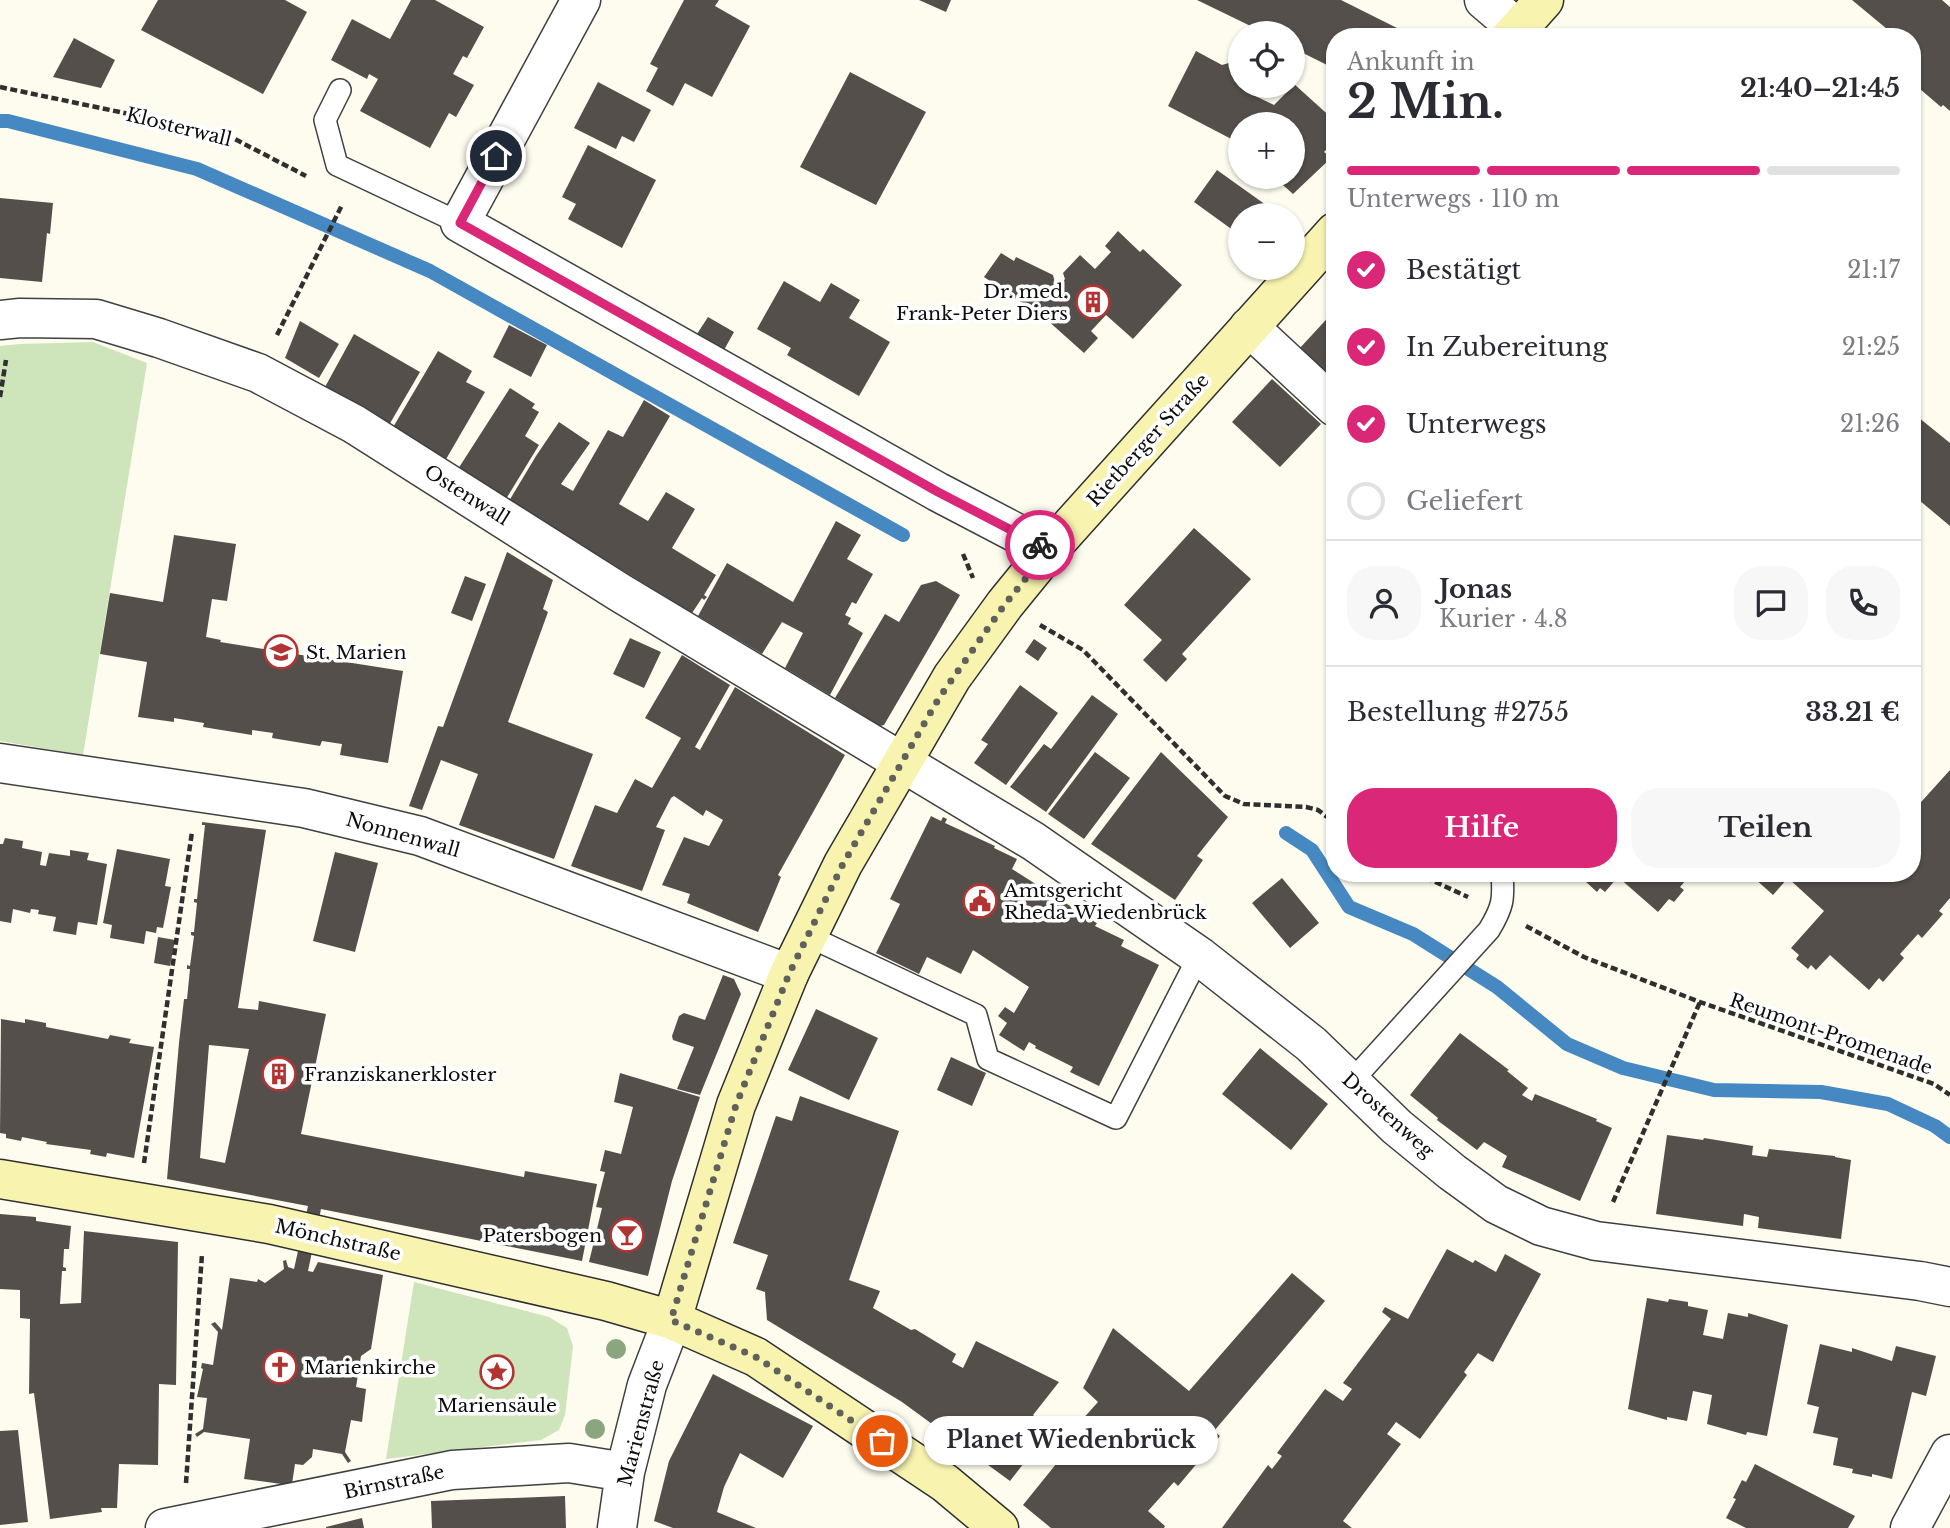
<!DOCTYPE html>
<html lang="de">
<meta charset="utf-8">
<style>
body{margin:0;font-family:"Libre Baskerville",serif;background:#f7f7f7;color:#2b2b33;height:100vh;display:flex;flex-direction:column;font-size:26px;white-space:nowrap}
*{box-sizing:border-box;margin:0}
p{font-size:23px;color:#7c7c81}
.icon{flex:none;width:38px;height:38px;fill:none;stroke:currentColor;stroke-width:2;stroke-linecap:round;stroke-linejoin:round}
.map{position:relative;flex:1;overflow:hidden}
.sheet{position:absolute;left:1326px;top:28px;width:595px;height:854px;display:flex;flex-direction:column;background:#fff;border-radius:28px;box-shadow:0 2px 5px #0004}
.sheet>*{flex:none}
.controls{position:absolute;left:1228px;top:21px;display:grid;gap:14px}
.controls a{display:grid;place-items:center;width:77px;height:77px;border-radius:50%;background:#fff;box-shadow:0 2px 5px #0004;font-size:35px}
.pin{position:absolute;display:grid;place-items:center;width:60px;height:60px;color:#fff;margin:-30px;border:4px solid #fff;border-radius:50%;box-shadow:0 2px 7px #0007}
.courier{position:absolute;display:grid;place-items:center;width:70px;height:70px;margin:-35px;border:5px solid #db2777;border-radius:50%;background:#fff;color:#222;box-shadow:0 2px 9px #0007}
.bubble{position:absolute;height:49px;border-radius:24px;background:#fff;box-shadow:0 2px 5px #0004;font-size:23px;font-weight:700;line-height:49px;text-align:center}
.head em{font-style:normal;font-weight:700}
.head div{display:flex;flex-direction:column-reverse}
.head{display:flex;align-items:center;justify-content:space-between;height:119px;padding:0 21px}
h1{font-size:46px;font-weight:700;line-height:52px}
.bar{display:grid;grid-template-columns:repeat(4,1fr);gap:10px 7px;align-content:center;height:84px;padding:0 21px}
.bar i{height:9px;border-radius:5px;background:#e1e1e2}
.bar .selected{background:#db2777}
.bar p{grid-column:span 4}
.line{display:flex;align-items:center;gap:18px;padding:0 21px;border-top:2px solid #e1e1e2}
.line div{flex:1}
.round{display:grid;place-items:center;flex:none;width:74px;height:74px;border-radius:28px;background:#f7f7f7}
ol{padding:0 21px;list-style:none}
li{display:flex;align-items:center;gap:21px;height:77px}
li p{margin-inline-start:auto}
li .icon{padding:7px;border-radius:50%;background:#db2777;color:#fff;stroke-width:4}
li:last-child{color:#7c7c81}
li i{width:38px;height:38px;border:4px solid #e1e1e2;border-radius:50%}
.primary-button{display:flex;gap:14px;margin-top:auto;padding:14px 21px}
.primary-button a{flex:1;height:80px;border-radius:28px;background:#db2777;color:#fff;font-size:28px;font-weight:700;line-height:80px;text-align:center}
.primary-button a+a{background:#f7f7f7;color:#2b2b33}
.map>svg:first-child{display:block}
</style>
<div class="map">
<svg width="1950" height="1528" viewBox="0 0 1950 1528">
<rect width="100%" height="100%" fill="#fdfcef"/>
<path fill="#cee5bc" d="M93 342 147 363 83 755 0 741V346L20 344Z
M414 1282 549 1317 567 1328 573 1346 565 1415 559 1430 541 1440 386 1459Z"/>
<g fill="none" stroke-linecap="round" stroke-linejoin="round">
<path stroke="#4688c1" stroke-width="14" d="M0 121H8L197 169 430 271 903 535
M1286 833 1312 850 1349 907 1413 934 1497 987 1567 1044 1623 1068 1714 1090 1821 1092 1888 1104 1935 1126 1950 1137"/>
</g>
<path fill="#554f4b" fill-rule="evenodd" d="M158 0H285L307 12 263 94 141 30Z
M411 0H435L484 27 467 58 463 56 453 74 474 85 456 117 449 113 430 148 360 111 378 79 369 74 367 79 331 60 352 19 390 39Z
M684 0H719L715 6 750 26 712 97 685 83 673 106 646 91 658 68 650 64Z
M919 0H951L946 12Z
M1197 0H1341L1415 37H1335V69L1293 48V33H1265Z
M1852 0H1942L1950 7V111L1943 105 1941 107 1913 83V37H1881L1887 29Z
M74 38 115 60 101 88 53 77Z
M1196 51 1222 65 1232 62 1236 72 1241 75V86H1253L1249 93 1274 105 1293 86V83L1335 121V140L1324 152 1331 158 1293 194 1274 177H1293V124H1241V147L1239 143 1168 106Z
M850 72 926 112 876 205 800 167Z
M598 82 651 110 634 142 622 136 616 149 574 128Z
M588 145 656 180 622 248 568 219 576 204 562 197Z
M1217 170 1266 205 1258 215H1241V236L1194 202Z
M0 198 53 203 50 234 47 233 42 282 0 278Z
M1118 231 1140 252 1143 249 1182 285 1133 339 1106 315 1091 331 1098 338 1084 353 1046 319 984 277 1001 253 1014 261 1016 257 1053 275 1055 283 1061 284 1065 279 1063 273 1080 255 1095 269 1111 252 1105 246Z
M784 281 820 302 831 283 860 300 849 318 890 342 859 396 787 355 791 348 757 329Z
M1335 310V383L1299 349Z
M708 317 734 332 724 350 697 334Z
M300 321 339 344 319 378 285 358Z
M509 325 547 345 531 377 493 357Z
M354 334 420 372 389 425 325 387Z
M438 351 472 371 466 382 485 392 445 461 392 429Z
M1272 379 1321 424 1280 467 1232 422Z
M510 388 535 404 532 408 539 412 525 436 539 445 506 499 458 469Z
M644 400 670 416 619 504 648 521 666 492 695 509 672 548 716 575 704 595 707 597 704 600 702 598 692 613 509 501 536 456 559 422 590 443 561 484 573 491 608 430 623 437Z
M1918 417 1950 443V526L1913 495V424Z
M836 521 861 535 847 559 873 574 856 604 852 602 845 615 851 618 848 624 863 633 830 695 785 668 803 633 782 622 762 654 698 616 727 563 793 602Z
M1194 528 1251 579 1182 654 1187 659 1166 682 1143 660 1162 640 1124 605Z
M174 535 236 544 227 601 212 599 206 637 221 640 220 642 403 671 388 763 340 755 342 744 322 741 320 746 272 738 273 733 252 730V735L203 727 204 723 174 718V722L138 717 147 662 100 654 110 593 163 602Z
M507 552 553 580 543 609 548 612 508 722 593 754 554 859 459 825 478 774 441 760 422 810 409 806 438 726 443 727Z
M465 576 486 584 472 621 451 613Z
M936 581 960 595 884 725 880 726 835 698 885 614 899 622 921 585Z
M630 638 661 652 644 688 613 674Z
M1034 639 1047 648 1038 661 1025 652Z
M682 655 730 685 695 747 700 750 735 687 845 755 778 875 781 877 758 932 687 903 690 894 662 885 684 837 709 846 723 820 706 810 703 816 674 796 671 798 656 827 665 830 642 891 571 866 595 805 617 813 635 779 652 788 681 738 645 718Z
M1020 685 1058 713 1006 785 974 763 988 744 981 740Z
M1092 695 1118 714 1046 812 1010 787 1044 744 1051 749Z
M1095 752 1130 778 1084 839 1048 814Z
M1161 752 1228 817 1197 856 1203 860 1175 900 1091 844Z
M1950 770V898L1939 911 1943 914 1922 938 1918 934 1900 954 1904 958 1883 982 1879 978 1869 990 1830 955 1816 970 1811 965 1808 969 1796 959 1799 955 1791 948 1824 911 1788 878 1773 895 1753 877 1757 873H1913V811Z
M931 816 941 821 943 817 947 819 945 823 995 846 994 848 1017 859 1012 869 1097 923 1095 926 1124 940 1121 946 1159 965 1099 1086 1070 1072 1073 1067 1035 1048 1036 1046 1029 1042 1024 1051 999 1035 1007 1023 998 1016 1005 1007 1014 1013 1029 987 973 950 961 974 927 957 919 974 876 953 900 904 890 899Z
M202 822 266 830 238 1008 258 1010 259 1001 326 1014 301 1134 524 1177 525 1171 597 1184 582 1261 321 1209 308 1271 313 1272 318 1262 383 1275 371 1349 361 1356 356 1387 366 1389 362 1422 351 1420 345 1452 351 1461 348 1463 342 1454 313 1449 312 1457 303 1465 295 1464 292 1484 289 1485 244 1479 250 1439 204 1432 197 1437 195 1434 203 1429 207 1398 197 1397 203 1369 201 1368 202 1363 213 1365 218 1332 211 1324 215 1322 222 1330 230 1278 257 1282 258 1279 265 1283 284 1269 283 1261 286 1260 288 1267 294 1269 308 1206 167 1179 179 1043 184 999H187L190 969H187V965L190 966 194 936 191 935V932H194L197 903 194 902V899H197L205 825H202ZM209 1045 249 1049 225 1163 200 1158Z
M5 838 23 841 22 848 42 852 40 865 46 866 49 853 70 856V850L89 853 87 860 107 864 97 925 78 922 76 935 53 931 56 917 38 914 39 910 31 909 30 913 13 909 11 923 0 921V844H3Z
M117 849 170 859 165 886 171 887 163 928 157 927 156 933 146 931 144 944 110 938 112 925 103 923Z
M335 852 378 863 355 952 313 941Z
M1584 873H1699L1695 878 1691 874 1680 887 1684 890 1674 902 1669 899 1658 912 1618 877 1605 892 1600 888 1597 892 1585 881 1588 877Z
M1282 878 1319 923 1290 948 1252 903Z
M158 937 175 940 170 966 154 963Z
M723 975 734 979 741 994 700 1095 677 1089 694 1047 673 1040 672 1036 679 1016 684 1013 705 1020Z
M816 1009 878 1038 849 1100 788 1070Z
M1 1019 25 1023V1019L46 1023V1027L108 1039 110 1035 131 1039 129 1043 154 1047 134 1158 107 1153 106 1157 90 1154 91 1150 46 1144 47 1142 22 1137 21 1141 6 1138V1134L0 1133Z
M1460 1033 1509 1070 1507 1071 1528 1088 1522 1095 1532 1101 1535 1094 1597 1119 1596 1121 1612 1128 1580 1201 1502 1167 1507 1156 1484 1142 1477 1150 1437 1120 1438 1118 1410 1095Z
M1260 1048 1328 1104 1291 1150 1222 1094Z
M951 1057 986 1073 972 1106 937 1090Z
M620 1073 700 1097 672 1181 648 1276 589 1262 602 1208 596 1207 605 1172 600 1171 605 1150 621 1154 633 1107 614 1102Z
M800 1096 899 1131 849 1280 880 1291 873 1308 911 1330 915 1329 956 1354 952 1362 963 1368 976 1341 1059 1382 1033 1415 1049 1431 1010 1481 902 1402 767 1320 765 1292 756 1289 768 1255 733 1243 776 1116 792 1121Z
M1667 1135 1703 1140 1704 1138 1753 1146 1752 1155 1767 1157 1769 1149 1835 1156V1157L1851 1160 1841 1239 1758 1228 1759 1217 1744 1214 1743 1226 1656 1214Z
M0 1214 36 1217V1221L71 1226 69 1249H64L63 1267 66 1268V1271H62L60 1304 81 1303 84 1231 178 1242 176 1385 159 1384 158 1465 119 1464 117 1508H101L102 1512 50 1519 34 1393 29 1394 30 1319 20 1318V1290L0 1289Z
M1447 1249 1473 1263 1475 1260 1496 1272 1505 1254 1541 1274 1493 1362 1478 1353 1464 1372 1467 1375 1420 1439 1396 1422 1387 1434 1401 1444 1343 1521 1352 1528H1222L1268 1465 1272 1469 1282 1456 1277 1453 1325 1389 1343 1401 1352 1389 1343 1383 1391 1319 1382 1312 1385 1307 1408 1319Z
M1292 1273 1325 1301 1214 1431 1220 1436 1178 1486 1174 1482 1148 1511 1165 1526 1164 1528H1051L1023 1505 1069 1448 1062 1442 1098 1402 1083 1388 1113 1328 1189 1391Z
M1647 1298 1668 1302 1669 1299 1688 1302V1306L1708 1310 1703 1335 1723 1339 1728 1313 1748 1317V1313L1788 1325 1767 1436 1747 1432 1746 1435 1707 1424 1712 1395 1693 1391 1687 1421 1667 1417V1420L1628 1409Z
M1820 1344 1852 1352V1348L1892 1361 1896 1346 1936 1356 1926 1396 1912 1392 1892 1479 1872 1474V1477L1852 1473 1853 1469 1833 1465 1838 1438 1813 1433 1819 1407 1807 1404Z
M713 1374 813 1426 783 1478 740 1453 724 1487 717 1512 756 1528H673L654 1521 669 1461Z
M18 1430 28 1522 0 1525V1431Z
M1755 1464 1855 1516 1848 1528H1746L1726 1518 1736 1499 1733 1498 1742 1480 1746 1482Z
M565 1496 566 1528H432L431 1501Z
M362 1518 364 1528H326V1527Z"/>
<g fill="none" stroke-linecap="round" stroke-linejoin="round">
<defs>
<path id="lane" d="M340 90 325 120 337 165 460 223
M808 936 976 1015 988 1059 1116 1118 1199 956
M1351 1082 1489 930C1503 907 1504 899 1502 873"/>
<path id="street" d="M581 0 460 223 938 492 1049 550
M1484 0 1518 29
M0 320 20 318 96 319 159 338 258 373 354 424 619 592 1033 841 1199 956 1311 1044 1397 1127 1452 1172 1496 1204 1541 1226 1596 1241 1920 1281 1950 1287
M1249 327 1335 407
M0 763 304 808 420 836 789 974
M165 1528 452 1470 569 1463 625 1472
M617 1528 625 1472 647 1385 672 1320
M1910 1528 1950 1454"/>
<path id="secondary" d="M1511 37 1544 0
M0 1179 269 1224 606 1301 672 1320 756 1357 945 1483 999 1528
M672 1320 736 1105 789 974 843 864 952 677 1005 604 1049 550 1335 232"/>
</defs>
<use href="#lane" stroke="#404040" stroke-width="24"/>
<use href="#street" stroke="#404040" stroke-width="41"/>
<use href="#secondary" stroke="#2f2f2f" stroke-width="41"/>
<path stroke="#2f2f2f" stroke-width="4.5" stroke-dasharray="7 3.5" stroke-linecap="butt" d="M0 87 225 134 306 176
M277 335 342 205
M0 397 6 360
M963 554 973 578
M1040 625 1083 650 1225 796 1244 804 1306 807 1318 810 1335 823
M1416 873 1468 897
M1526 926 1584 957 1700 1002 1934 1084 1950 1095
M144 1163 192 832
M1613 1202 1700 1002
M186 1483 202 1254"/>
<use href="#lane" stroke="#fff" stroke-width="21"/>
<use href="#street" stroke="#fff" stroke-width="38"/>
<use href="#secondary" stroke="#f8f4b0" stroke-width="38"/>
</g>
<g fill="#8aa67f">
<circle cx="616" cy="1349" r="10"/>
<circle cx="595" cy="1429" r="10"/>
</g>
<g fill="none" stroke-linecap="round" stroke-linejoin="round">
<path stroke="#61615c" stroke-width="7" stroke-dasharray="0 12.6" d="M882 1441 756 1357 671 1320 736 1105 789 974 843 864 939 698 1005 604 1049 550 1040 545"/>
<path stroke="#db2777" stroke-width="9" d="M496 156 460 223 938 492 1040 545"/>
</g>
<defs>
<symbol id="building-ring" viewBox="-11 -11 22 22"><circle r="9.5" fill="#fff" stroke="#b13432" stroke-width="1.5"/><path d="M-4-6H4V6H1V3H-1V6H-4ZM-2.5-4.3h1.7v1.8h-1.7ZM.8-4.3h1.7v1.8H.8ZM-2.5-1h1.7V.8h-1.7ZM.8-1h1.7V.8H.8Z" fill="#b13432"/></symbol>
<symbol id="school-ring" viewBox="-11 -11 22 22"><circle r="9.5" fill="#fff" stroke="#b13432" stroke-width="1.5"/><path d="M0-5L7-2L0 1L-7-2ZM-4 1L0 2.5L4 1V4Q0 6-4 4Z" fill="#b13432"/></symbol>
<symbol id="civic-ring" viewBox="-11 -11 22 22"><circle r="9.5" fill="#fff" stroke="#b13432" stroke-width="1.5"/><path d="M-.6-6.5H3V-4.5H.6V-3L4-1V1h2V6H-6V1h2V-1L-.6-3ZM-1.2 2.5V6h2.4V2.5Z" fill="#b13432"/></symbol>
<symbol id="bar-ring" viewBox="-11 -11 22 22"><circle r="9.5" fill="#fff" stroke="#b13432" stroke-width="1.5"/><path d="M-6-5H6L.8 .8V4.5H3.5V6h-7V4.5H-.8V.8Z" fill="#b13432"/></symbol>
<symbol id="church-ring" viewBox="-11 -11 22 22"><circle r="9.5" fill="#fff" stroke="#b13432" stroke-width="1.5"/><path d="M-1.2-6h2.4v3.5h3.3v2.4h-3.3V6h-2.4V-.1h-3.3v-2.4h3.3Z" fill="#b13432"/></symbol>
<symbol id="sight-ring" viewBox="-11 -11 22 22"><circle r="9.5" fill="#fff" stroke="#b13432" stroke-width="1.5"/><path d="M0-6L1.8-2.2L6-1.7L2.9 1.2L3.7 5.4L0 3.3L-3.7 5.4L-2.9 1.2L-6-1.7L-1.8-2.2Z" fill="#b13432"/></symbol>
</defs>
<g fill-rule="evenodd">
<use href="#building-ring" x="1074" y="283" width="38" height="38"/>
<use href="#school-ring" x="262" y="633" width="38" height="38"/>
<use href="#civic-ring" x="961" y="882" width="38" height="38"/>
<use href="#building-ring" x="260" y="1055" width="38" height="38"/>
<use href="#bar-ring" x="608" y="1216" width="38" height="38"/>
<use href="#church-ring" x="261" y="1348" width="38" height="38"/>
<use href="#sight-ring" x="478" y="1353" width="38" height="38"/>
</g>
<g text-anchor="middle" dominant-baseline="central" stroke-width="7" stroke-linejoin="round" paint-order="stroke">
<g font-size="19" fill="#0d0d0d" stroke="#fff">
<text transform="translate(179 127) rotate(14)">Klosterwall</text>
<text transform="translate(1148 440) rotate(-48)">Rietberger Straße</text>
<text transform="translate(467 495) rotate(32)">Ostenwall</text>
<text transform="translate(403 835) rotate(16)">Nonnenwall</text>
<text transform="translate(1831 1034) rotate(19)">Reumont-Promenade</text>
<text transform="translate(1388 1115) rotate(42)">Drostenweg</text>
<text transform="translate(338 1240) rotate(13)">Mönchstraße</text>
<text transform="translate(641 1423) rotate(-75)">Marienstraße</text>
<text transform="translate(394 1482) rotate(-12)">Birnstraße</text>
</g>
<g font-size="19" fill="#0d0d0d" stroke="#fff" text-anchor="start">
<text x="1068" y="291" text-anchor="end">Dr. med.<tspan x="1068" dy="22">Frank-Peter Diers</tspan></text>
<text x="306" y="652">St. Marien</text>
<text x="1004" y="890">Amtsgericht<tspan x="1004" dy="22">Rheda-Wiedenbrück</tspan></text>
<text x="304" y="1074">Franziskanerkloster</text>
<text x="602" y="1235" text-anchor="end">Patersbogen</text>
<text x="304" y="1367">Marienkirche</text>
<text x="497" y="1405" text-anchor="middle">Mariensäule</text>
</g>
</g>
</svg>
<div class="controls">
<a><svg class="icon" aria-label="locate" viewBox="0 0 24 24"><circle cx="12" cy="12" r="6"/><path d="M12 2v4M12 18v4M2 12h4M18 12h4"/></svg></a>
<a>+</a>
<a>−</a>
</div>
<div class="pin" style="left:882px;top:1441px;background:#ea580c"><svg class="icon" aria-label="bag" viewBox="0 0 24 24"><path d="M5 8h14l-1 12H6zM9 8a3 3 0 0 1 6 0"/></svg></div>
<div class="pin" style="left:496px;top:156px;background:#1f2937"><svg class="icon" aria-label="home" viewBox="0 0 24 24"><path d="M3 11l9-7 9 7M6 9v11h12V9"/></svg></div>
<div class="courier" style="left:1040px;top:545px"><svg class="icon" aria-label="bike" viewBox="0 0 24 24"><circle cx="6" cy="16" r="4"/><circle cx="18" cy="16" r="4"/><path d="M6 16l4-8h5l3 8M10 8l3 8H6M13 5h3"/></svg></div>
<div class="bubble" style="left:924px;top:1416px;width:294px">Planet Wiedenbrück</div>
<section class="sheet">
<div class="head"><div><h1>2 Min.</h1><p>Ankunft in</p></div><em>21:40–21:45</em></div>
<div class="bar"><i class="selected"></i><i class="selected"></i><i class="selected"></i><i></i><p>Unterwegs · 110 m</p></div>
<ol>
<li><svg class="icon" aria-label="check" viewBox="0 0 24 24"><path d="M5 12l5 5 9-10"/></svg>Bestätigt<p>21:17</p></li>
<li><svg class="icon" aria-label="check" viewBox="0 0 24 24"><path d="M5 12l5 5 9-10"/></svg>In Zubereitung<p>21:25</p></li>
<li><svg class="icon" aria-label="check" viewBox="0 0 24 24"><path d="M5 12l5 5 9-10"/></svg>Unterwegs<p>21:26</p></li>
<li><i></i>Geliefert</li>
</ol>
<div class="line" style="height:126px"><a class="round"><svg class="icon" aria-label="person" viewBox="0 0 24 24"><circle cx="12" cy="8" r="4"/><path d="M4 21q1-7 8-7t8 7"/></svg></a><div><b>Jonas</b><p>Kurier · 4.8</p></div><a class="round"><svg class="icon" aria-label="chat" viewBox="0 0 24 24"><path d="M4 5h16v11H9l-5 4z"/></svg></a><a class="round"><svg class="icon" aria-label="phone" viewBox="0 0 24 24"><path d="M5 4h4l2 5-3 2q2 4 5 5l2-3 5 2v4C11 20 4 13 5 4z"/></svg></a></div>
<div class="line" style="height:91px"><div>Bestellung #2755</div><b>33.21 €</b></div>
<div class="primary-button"><a>Hilfe</a><a>Teilen</a></div>
</section>
</div>
